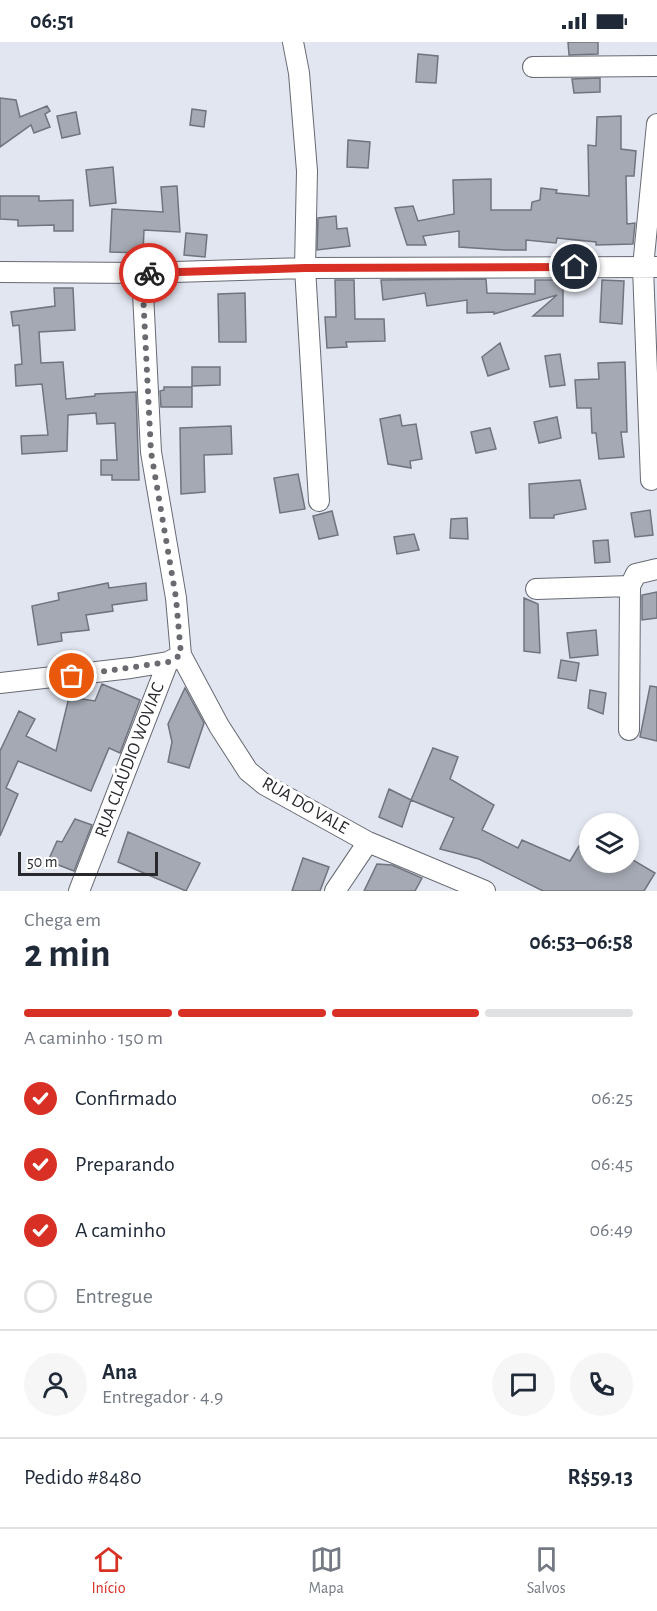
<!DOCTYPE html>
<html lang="pt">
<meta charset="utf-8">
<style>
body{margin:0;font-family:"Alegreya Sans",sans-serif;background:#f6f6f7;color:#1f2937;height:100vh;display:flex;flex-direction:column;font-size:22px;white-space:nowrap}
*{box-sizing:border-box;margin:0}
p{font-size:20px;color:#747a83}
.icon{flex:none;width:33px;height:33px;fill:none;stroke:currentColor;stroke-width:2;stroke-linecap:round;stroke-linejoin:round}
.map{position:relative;height:849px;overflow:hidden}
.drawer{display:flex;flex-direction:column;background:#fff;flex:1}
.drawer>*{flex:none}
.controls{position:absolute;left:579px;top:771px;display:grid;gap:12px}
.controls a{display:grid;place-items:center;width:60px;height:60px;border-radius:50%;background:#fff;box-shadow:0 3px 9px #0003;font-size:30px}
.scale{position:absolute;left:18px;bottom:15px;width:140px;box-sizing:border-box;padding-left:6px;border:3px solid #28292d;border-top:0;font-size:16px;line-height:21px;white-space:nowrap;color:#28292d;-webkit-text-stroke:4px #fff;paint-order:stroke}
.pin{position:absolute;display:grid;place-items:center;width:51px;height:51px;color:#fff;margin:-26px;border:3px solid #fff;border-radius:50%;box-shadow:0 2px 6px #0007}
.courier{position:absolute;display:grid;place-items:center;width:60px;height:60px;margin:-30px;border:4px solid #d93025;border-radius:50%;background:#fff;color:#222;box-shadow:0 2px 8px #0007}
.overview em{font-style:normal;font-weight:600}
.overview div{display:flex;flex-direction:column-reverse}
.overview{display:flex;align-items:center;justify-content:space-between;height:102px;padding:0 24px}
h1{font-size:39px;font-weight:600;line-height:45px}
.bar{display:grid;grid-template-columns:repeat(4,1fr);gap:9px 6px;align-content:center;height:72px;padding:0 24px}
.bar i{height:8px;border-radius:4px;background:#e0e1e3}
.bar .on{background:#d93025}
.bar p{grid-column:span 4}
.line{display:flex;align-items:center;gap:15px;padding:0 24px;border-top:2px solid #e0e1e3}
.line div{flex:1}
.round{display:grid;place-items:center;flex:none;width:63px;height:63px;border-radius:32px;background:#f6f6f7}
ol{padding:0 24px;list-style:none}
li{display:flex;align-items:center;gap:18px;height:66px}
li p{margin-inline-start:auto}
li .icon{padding:6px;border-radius:50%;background:#d93025;color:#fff;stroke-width:4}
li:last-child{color:#747a83}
li i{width:33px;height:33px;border:3px solid #e0e1e3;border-radius:50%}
.status{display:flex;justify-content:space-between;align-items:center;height:42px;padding:0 30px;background:#fff;direction:ltr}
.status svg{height:16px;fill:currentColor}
.dock{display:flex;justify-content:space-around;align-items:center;height:84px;border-top:2px solid #e0e1e3;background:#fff;font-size:16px;color:#747a83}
.dock a{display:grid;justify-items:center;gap:3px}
.dock .on{color:#d93025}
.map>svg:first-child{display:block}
</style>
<div class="status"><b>06:51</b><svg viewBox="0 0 49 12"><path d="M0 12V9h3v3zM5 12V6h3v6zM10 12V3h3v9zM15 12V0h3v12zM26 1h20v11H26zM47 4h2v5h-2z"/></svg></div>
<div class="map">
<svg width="657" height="849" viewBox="0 0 657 849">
<rect width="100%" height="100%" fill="#e2e6f0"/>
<path fill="#a5a9b3" stroke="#70747d" stroke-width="1.5" d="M568 0H598V12L569 13Z
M418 12 438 14 436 41 416 40Z
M600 36V50L574 51 572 37Z
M0 56 16 58 20 75 47 64 50 69 45 72 50 85 34 91 31 83 0 105Z
M192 67 206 69 204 85 190 83Z
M76 70 80 92 62 96 57 74Z
M621 74V107L636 109 634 134H626L627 182 635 181 633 202 596 203V200L557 196 556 201 526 198V208H505L459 205V189L423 194 426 203H407L395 166 413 164 418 179 454 172 453 138 491 137V168H531L532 160 540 158 541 146 557 148 556 151 589 154 588 103 596 104 597 75Z
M348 98 370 100 368 126 347 125Z
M113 125 116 161 90 164 86 128Z
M177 144 180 190 144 188 143 211 110 210 112 167 163 170 161 145Z
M0 154H39V159L73 158V189H54V183L18 184V178L0 177Z
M336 174 337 187 347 186 350 204 317 208 318 176Z
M186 191 207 193 205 215 184 213Z
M486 237 487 251 535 252V238H563V274H533L557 253 494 272V270L467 271V258L427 264 425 251 383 258 381 238Z
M335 238H354L355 277H384L385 299 346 300 347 305 327 306 325 275H336Z
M602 238 624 239 622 282 600 280Z
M54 246H73L75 288 39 290 41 321 63 320 66 357 95 354V352L136 350 139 438H112V433H101V418H117L115 381 97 382 96 371 68 373 67 409 22 412 21 394 48 393 42 342 16 344 15 323 22 322 19 283 13 284 11 270 55 264Z
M245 251 246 300H219L218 252Z
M500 301 509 327 488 334 482 315Z
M560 312 565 343 550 345 545 314Z
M625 320 627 390H621L624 415 599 417 596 391H592L591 366H577L575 338 599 337 598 321Z
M192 325H220V343L192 344Z
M164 345H192V365H161L160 349 164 348Z
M400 373 402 384 416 382 422 417 410 419 411 426 388 422 380 377Z
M557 375 561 396 539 401 534 380Z
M231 384 232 412 204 413 205 450 181 452 180 386Z
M490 386 496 407 476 411 471 390Z
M298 432 305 467 280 471 274 436Z
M580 438 586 467 554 473V476H530L529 442Z
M650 468 653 493 635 495 631 471Z
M332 469 338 493 319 497 313 474Z
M467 476 468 497 450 496 451 477Z
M414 492 419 508 397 512 394 495Z
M608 498 610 520 595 521 593 499Z
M108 541 109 546 146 541 147 558 112 563 113 569 86 573 89 588 61 591 62 599 38 603 32 564 59 558 58 551Z
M657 550V576L642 578V553Z
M524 556 538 562 540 611 524 609Z
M596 588 598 613 570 616 567 591Z
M561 618 579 621 576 639 558 636Z
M102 642 140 658 120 711 109 706 91 749 18 719 6 746 18 752 0 794V709L19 669 35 677 26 694 56 709 69 655 95 659Z
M650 644 657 645V699L640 695Z
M185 646 204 681 189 726 168 720 172 700 168 682Z
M590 648 606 651 603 672 588 666Z
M433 706 458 715 450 737 494 763 482 788 518 806 522 798 570 819 579 804 590 810V820H628V815L655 831 644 849H543L479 817 440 807 454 776 411 758Z
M389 747 411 758 402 785 379 775Z
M75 777 92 783 74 829 48 819 57 799 62 800Z
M128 790 200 821 186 849 118 820Z
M303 816 329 825 320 849H292Z
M377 822 392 823 422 836 415 849H364Z"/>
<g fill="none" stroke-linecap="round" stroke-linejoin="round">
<defs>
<path id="minor" d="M293 0 299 31 307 129 305 226 319 459
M533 25 657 24
M0 230 142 231 305 226 657 225
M142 231 151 410 176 556 181 613 219 684 248 729 265 743 368 800 485 849
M651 438 643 225 657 82
M536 547 630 544
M0 641 131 626 168 620 176 616
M629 688 630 544 636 532 657 527
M79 849 168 620
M335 849 368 800"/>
</defs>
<use href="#minor" stroke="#676a73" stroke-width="22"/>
<use href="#minor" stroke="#fff" stroke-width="20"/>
</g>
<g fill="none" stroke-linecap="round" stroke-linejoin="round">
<path stroke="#696b71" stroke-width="6" stroke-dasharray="0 10.8" d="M72 634 168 620 181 613 176 556 151 410 142 231H149"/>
<path stroke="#d93025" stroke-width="8" d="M149 231 305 226 575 225"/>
</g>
<g text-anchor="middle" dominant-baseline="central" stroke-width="6" stroke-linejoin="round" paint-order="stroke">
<g font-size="18" fill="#28292d" stroke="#fff">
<text transform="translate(130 718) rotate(-69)">RUA CLAÚDIO WOVIAC</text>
<text transform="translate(305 764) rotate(30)">RUA DO VALE</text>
</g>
</g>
</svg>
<div class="controls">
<a><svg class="icon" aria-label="layers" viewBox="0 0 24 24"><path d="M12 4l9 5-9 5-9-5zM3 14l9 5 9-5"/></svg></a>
</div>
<div class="scale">50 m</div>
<div class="pin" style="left:72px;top:634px;background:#ea580c"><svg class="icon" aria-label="bag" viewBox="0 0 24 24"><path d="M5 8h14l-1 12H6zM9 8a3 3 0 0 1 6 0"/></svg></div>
<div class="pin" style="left:575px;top:225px;background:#1f2937"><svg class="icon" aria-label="home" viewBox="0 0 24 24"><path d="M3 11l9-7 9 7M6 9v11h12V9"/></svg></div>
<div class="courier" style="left:149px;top:231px"><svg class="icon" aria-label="bike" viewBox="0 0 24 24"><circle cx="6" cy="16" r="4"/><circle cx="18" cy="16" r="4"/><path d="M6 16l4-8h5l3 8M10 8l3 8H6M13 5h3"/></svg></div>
</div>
<section class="drawer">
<div class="overview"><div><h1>2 min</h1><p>Chega em</p></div><em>06:53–06:58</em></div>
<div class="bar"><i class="on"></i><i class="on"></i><i class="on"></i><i></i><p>A caminho · 150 m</p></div>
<ol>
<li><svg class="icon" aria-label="check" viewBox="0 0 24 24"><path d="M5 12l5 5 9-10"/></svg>Confirmado<p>06:25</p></li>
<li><svg class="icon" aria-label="check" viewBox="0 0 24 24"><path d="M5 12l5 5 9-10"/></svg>Preparando<p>06:45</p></li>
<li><svg class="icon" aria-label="check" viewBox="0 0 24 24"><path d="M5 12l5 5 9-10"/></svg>A caminho<p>06:49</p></li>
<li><i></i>Entregue</li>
</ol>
<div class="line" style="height:108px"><a class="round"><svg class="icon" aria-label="person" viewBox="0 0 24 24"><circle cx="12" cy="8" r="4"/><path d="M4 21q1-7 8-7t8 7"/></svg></a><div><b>Ana</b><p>Entregador · 4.9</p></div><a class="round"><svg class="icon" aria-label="chat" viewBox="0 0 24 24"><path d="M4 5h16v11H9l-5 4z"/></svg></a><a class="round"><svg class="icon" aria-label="phone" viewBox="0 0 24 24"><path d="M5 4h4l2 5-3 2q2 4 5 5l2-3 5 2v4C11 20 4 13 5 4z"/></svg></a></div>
<div class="line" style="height:78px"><div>Pedido #8480</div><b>R$59.13</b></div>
</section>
<nav class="dock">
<a class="on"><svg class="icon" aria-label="home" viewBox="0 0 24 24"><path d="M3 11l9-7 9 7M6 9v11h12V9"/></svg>Início</a>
<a><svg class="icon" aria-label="map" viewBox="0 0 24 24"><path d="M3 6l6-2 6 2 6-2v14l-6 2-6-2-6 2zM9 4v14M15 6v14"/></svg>Mapa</a>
<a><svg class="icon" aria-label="saved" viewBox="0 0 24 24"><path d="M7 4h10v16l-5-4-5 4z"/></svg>Salvos</a>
</nav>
